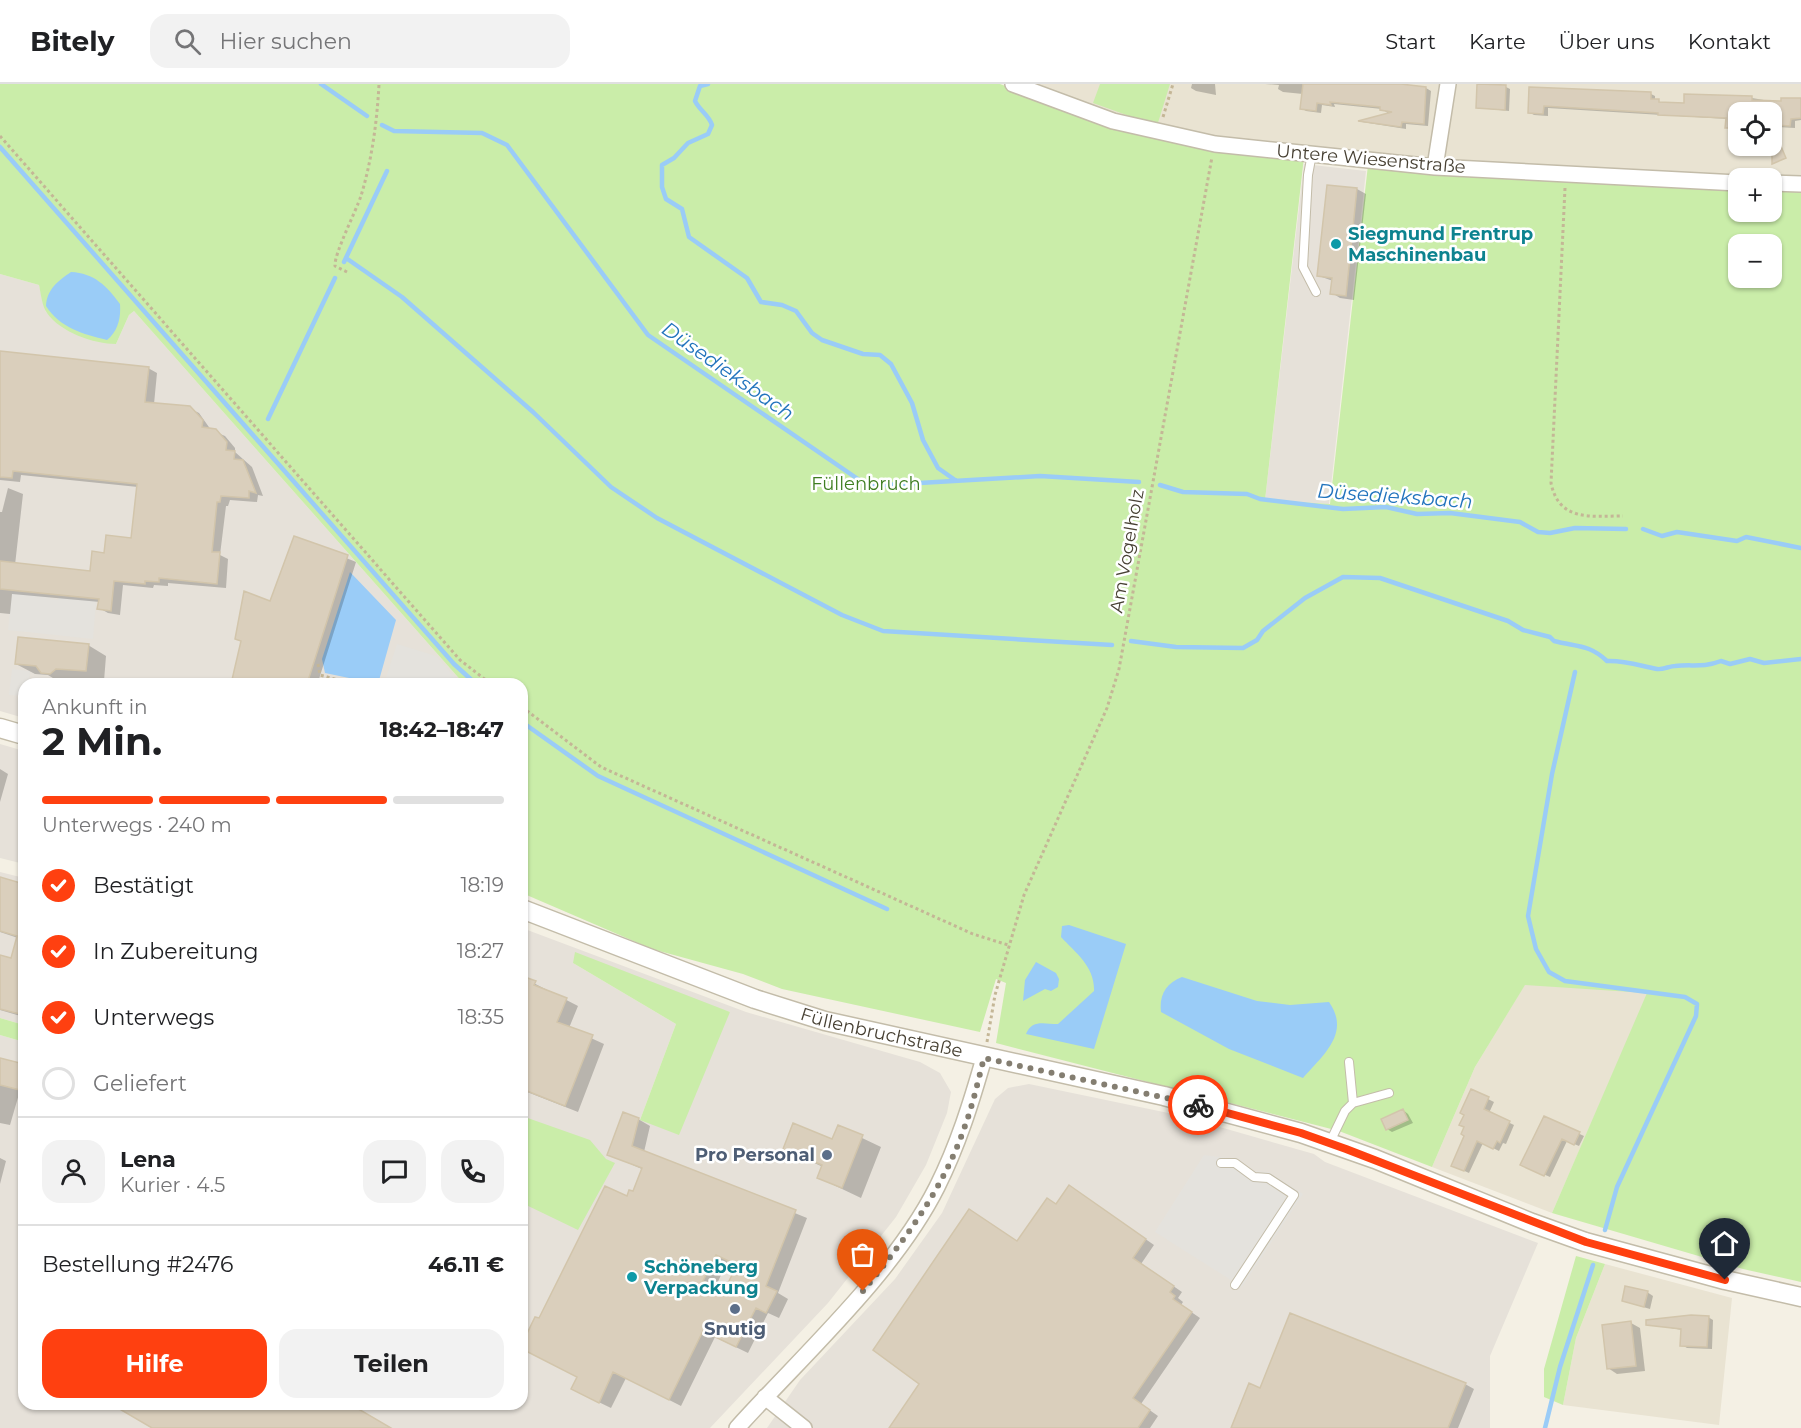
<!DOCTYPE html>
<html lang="de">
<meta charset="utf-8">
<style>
body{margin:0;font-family:Montserrat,sans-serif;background:#f2f2f2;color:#202124;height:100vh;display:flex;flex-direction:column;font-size:22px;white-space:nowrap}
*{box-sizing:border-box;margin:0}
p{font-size:20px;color:#757577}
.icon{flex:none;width:33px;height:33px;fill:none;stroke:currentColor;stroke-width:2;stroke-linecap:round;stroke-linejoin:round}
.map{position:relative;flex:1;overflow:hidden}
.sheet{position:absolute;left:18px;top:594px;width:510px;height:732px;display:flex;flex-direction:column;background:#fff;border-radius:18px;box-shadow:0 2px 4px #0004}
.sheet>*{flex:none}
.buttons{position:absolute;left:1728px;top:18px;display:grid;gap:12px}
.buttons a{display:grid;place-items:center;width:54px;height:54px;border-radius:12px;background:#fff;box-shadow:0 2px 4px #0004;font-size:30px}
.pin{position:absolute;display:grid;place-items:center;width:51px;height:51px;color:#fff;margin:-62px -26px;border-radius:50% 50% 50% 0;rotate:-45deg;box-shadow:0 0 6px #0007}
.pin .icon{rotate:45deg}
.courier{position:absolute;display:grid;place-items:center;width:60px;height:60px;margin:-30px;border:4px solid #ff4010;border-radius:50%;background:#fff;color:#222;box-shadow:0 2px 8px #0007}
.head em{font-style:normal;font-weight:700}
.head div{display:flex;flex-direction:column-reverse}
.head{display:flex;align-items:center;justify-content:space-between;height:102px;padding:0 24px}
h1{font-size:39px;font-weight:700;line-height:45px}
.bar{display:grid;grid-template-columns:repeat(4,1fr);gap:9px 6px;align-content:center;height:72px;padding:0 24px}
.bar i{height:8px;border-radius:4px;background:#e0e0e0}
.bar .on{background:#ff4010}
.bar p{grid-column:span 4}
.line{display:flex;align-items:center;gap:15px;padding:0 24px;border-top:2px solid #e0e0e0}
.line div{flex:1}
.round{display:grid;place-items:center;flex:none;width:63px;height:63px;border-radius:18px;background:#f2f2f2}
ol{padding:0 24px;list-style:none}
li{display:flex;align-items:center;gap:18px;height:66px}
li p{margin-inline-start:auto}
li .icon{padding:6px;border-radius:50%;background:#ff4010;color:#fff;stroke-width:4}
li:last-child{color:#757577}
li i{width:33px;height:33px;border:3px solid #e0e0e0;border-radius:50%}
.button{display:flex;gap:12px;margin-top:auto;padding:12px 24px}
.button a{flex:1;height:69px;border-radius:18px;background:#ff4010;color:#fff;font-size:24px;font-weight:700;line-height:69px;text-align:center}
.button a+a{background:#f2f2f2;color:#202124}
header{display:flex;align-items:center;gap:36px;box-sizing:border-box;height:84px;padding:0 30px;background:#fff;border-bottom:2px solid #e0e0e0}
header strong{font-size:28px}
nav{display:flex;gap:33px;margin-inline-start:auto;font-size:21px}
.search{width:420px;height:54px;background:#f2f2f2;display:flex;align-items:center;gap:15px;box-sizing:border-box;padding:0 21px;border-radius:18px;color:#757577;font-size:22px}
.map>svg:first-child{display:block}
</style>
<header>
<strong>Bitely</strong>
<div class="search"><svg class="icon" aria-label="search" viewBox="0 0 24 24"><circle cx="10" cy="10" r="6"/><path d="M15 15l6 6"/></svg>Hier suchen</div>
<nav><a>Start</a><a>Karte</a><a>Über uns</a><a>Kontakt</a></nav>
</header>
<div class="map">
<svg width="1801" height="1344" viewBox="0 0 1801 1344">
<rect width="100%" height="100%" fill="#f4f0e4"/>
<path fill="#e9e3d2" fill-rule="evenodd" d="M1005 0H1801V103L1772 94 1570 95 1112 42ZM1738 28H1772V62H1738Z
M1527 897 1648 909 1552 1129 1432 1083 1475 983Z
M1605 1180 1732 1214 1719 1341 1563 1321 1576 1254Z"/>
<path fill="#e6e1d9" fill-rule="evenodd" d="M1304 80 1366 87 1329 420 1265 416Z
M0 190 39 201 46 228 116 260 129 231 134 227 464 600H24V634L0 627Z
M0 660 24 667V780L0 774Z
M0 788 24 794V941L0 934Z
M522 844 746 928 920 978 940 989 951 1008 947 1029 926 1081 896 1133 828 1219 710 1344H0V951L24 958V1320H522ZM573 879 730 928 640 1036 676 940Z
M1029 1000 1178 1031 1314 1070 1325 1078 1538 1159 1490 1272V1344H767L800 1296 895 1195 942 1129 995 1015 1008 1004Z"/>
<path fill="#caeda9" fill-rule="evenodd" d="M0 0H1000L1112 42 1304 73 1265 416 1330 420 1368 81 1738 101V128H1772V102L1801 103V1198L1743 1185 1552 1129 1647 909 1525 901 1475 983 1432 1083 1339 1047 996 959 1006 899 996 895 980 948 782 905 743 890 652 865 522 809V683L526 670 522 665V600H464L134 227 129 231 116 260C94 260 60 248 47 229 42 222 41 210 39 201L0 190ZM1738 160H1772V194H1738Z
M1100 0H1170L1157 42 1093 19Z
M575 868 730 928 679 1051 640 1036 676 940 573 879Z
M0 934 24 941V958L0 951Z
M522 1032 590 1056 606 1075 615 1079 578 1146 522 1119Z
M1576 1172 1605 1180 1576 1254 1563 1321 1544 1313V1285Z"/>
<path fill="#e4e2dd" d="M12 508 50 512V515L58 516 59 513 96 516 93 555 8 546Z
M397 560 436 572 461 600H384Z
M12 585 30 587 29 600H24V612L9 611Z
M1204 1071 1236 1075 1253 1087 1269 1088 1303 1110 1242 1203 1155 1148Z"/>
<path fill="#9accf7" d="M71 188C94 189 107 202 120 220 121 234 118 247 107 256 83 250 60 244 46 222 47 205 58 197 71 188Z
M350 488 396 536 378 600 325 589 322 575Z
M1069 841 1126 860 1094 965 1026 950C1032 935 1044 940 1058 940L1094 907C1095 883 1076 869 1061 853L1062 842Z
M1036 878 1056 889 1059 895 1058 903 1051 907 1045 905 1023 917 1025 896Z
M1182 893 1257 917 1290 921 1329 918C1351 949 1323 971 1303 994L1229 965 1161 928C1159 911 1166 899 1182 893Z"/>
<path fill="#0003" fill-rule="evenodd" d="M1192 0H1215L1216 11 1196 7 1191 4Z
M1265 0H1391L1426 4 1431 7 1428 42 1406 40V45L1362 38 1389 30 1382 25 1334 20 1335 23 1322 21 1321 29 1306 27 1301 24 1303 10 1283 8 1278 5 1279 1Z
M1479 0H1500L1510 5 1509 27 1478 24Z
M1531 5 1651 10 1655 12V17L1664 20 1685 21 1686 11 1752 14 1782 19 1801 16V36L1795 37V44L1776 43 1780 53H1772V28H1738V46L1727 43V35L1548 24V32L1534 31 1529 28Z
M1328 103 1357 105 1366 110 1354 216 1340 214 1332 209 1333 197 1319 192Z
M0 269 148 284 157 289 154 320 189 324 199 329 211 346 225 352 235 364V368L252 383 263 412 258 411 257 418 230 416 228 422H226L220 471 228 475 226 504 168 499V502L154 501 153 504 123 501 120 531 108 529 99 524 100 518 12 510 10 530 0 529V428H2L8 404 23 410 15 481 91 488 106 470 133 455 138 403 21 391 20 398 0 396Z
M295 453 356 478 319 595 328 600H233L242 558 271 519Z
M88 561 106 572 104 597 75 594 69 599H61L48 591 35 590 16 580Z
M0 685 8 690 0 718Z
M0 795 24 801V933L0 926V873L12 876 18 854 0 848Z
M522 893 578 922 569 944 604 960 578 1028 522 1006Z
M0 975 24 982V1012L19 1010 10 1041 0 1039Z
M1472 1007 1494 1018 1489 1029 1514 1041 1506 1060 1503 1059 1499 1067 1483 1059 1469 1089 1458 1084Z
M1403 1026 1408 1030 1413 1039 1392 1048 1387 1045Z
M1545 1034 1584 1052 1579 1062 1567 1057 1550 1093 1527 1083Z
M638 1035 650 1042 644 1068 807 1134 778 1209 788 1215 779 1234 768 1229 748 1269 715 1253 681 1322 626 1294 611 1324 584 1311 578 1293 522 1263 627 1114 634 1109 644 1086 608 1070ZM728 1176 738 1181 725 1209 715 1204Z
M839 1043 881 1063 861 1114 819 1094 823 1083 784 1065 833 1057Z
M0 1074 6 1077 0 1100Z
M1078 1108 1154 1161 1141 1180 1182 1208 1178 1214 1183 1218 1181 1221 1200 1234 1141 1320 1158 1332 1150 1344H890L1018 1159 1057 1122Z
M522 1188 528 1191 522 1204Z
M1647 1208 1653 1212 1650 1225 1623 1217Z
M1708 1233 1713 1236 1712 1265 1687 1264 1682 1261V1246L1648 1240Z
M1631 1239 1640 1244 1645 1287 1617 1290 1608 1284Z
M1465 1300 1474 1305 1458 1344H1233L1261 1305Z"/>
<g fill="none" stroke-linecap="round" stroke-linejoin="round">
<path stroke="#9accf7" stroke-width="4.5" d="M321 0 367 32
M708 0 700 2 695 17C700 27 709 31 712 41L708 50 688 59 674 74 662 81V103L666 115 682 125 689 153 747 194 761 218 782 221 796 227 812 249 822 256 863 270 880 271 891 280 912 319 923 356 938 384 955 396
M382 41 394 47 482 49 507 61 648 251 868 402 1040 392 1139 398
M0 63 454 580 476 600
M346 174 402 213 533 328 611 403 657 434 842 531 883 547 1112 561
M344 178 387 87
M268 335 335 194
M1160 401 1183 408 1247 410 1260 415 1343 425 1386 423 1417 430 1450 429 1520 438 1538 448 1550 449 1575 444 1626 445
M1643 445 1662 452 1677 448 1737 457 1746 453 1801 464
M1131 557 1176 563 1243 564 1257 556 1263 547 1305 514 1343 493 1380 494 1508 537 1523 546 1550 553 1554 557C1577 563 1589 560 1607 577 1624 576 1641 582 1657 585 1662 586 1670 582 1675 582 1692 580 1703 584 1721 577L1730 580 1750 575 1764 579 1801 575
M1575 588 1552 690 1528 832 1536 865 1549 888 1565 897 1685 913 1697 920 1696 932 1617 1103 1605 1146
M522 638 598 692 887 825
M1545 1344 1560 1283 1593 1181"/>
</g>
<path fill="#dacfbc" stroke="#d2c5ab" stroke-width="1.5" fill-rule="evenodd" d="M1303 0H1401L1426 3 1424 40 1402 38 1401 43 1358 37 1392 28 1380 26V23L1330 18 1331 21 1317 19 1316 27 1300 25Z
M1477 0 1506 1 1505 26 1476 24Z
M1529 3 1651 8V15H1659V18L1684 19V10L1752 12V16L1781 17V14H1801V34L1791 35 1790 42 1772 41 1786 74 1772 80V28H1738V44H1725L1726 34 1658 31V29L1544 22 1543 30 1528 29Z
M1327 101 1357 104 1346 212 1330 210 1332 194 1317 192Z
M0 267 149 283 145 318 190 322 203 336 202 343 216 345 227 358 226 366 235 367 234 375 243 376 256 409 249 407V414L221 412 220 418H217L212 468H220L217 500 159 494V498L145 497V500L114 497 111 527 97 525 99 515 0 505V477L90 487 92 467 104 469 106 451 131 454 137 400 13 387 12 394 0 393Z
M294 452 348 471 307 600H231L241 557 235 555 244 507 270 517Z
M18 553 89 560 86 587 56 585 50 590 41 589 36 582 15 580Z
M0 793 24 800V931L0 925V871L11 874 17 852 0 847Z
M522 892 536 897 534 901 567 914 557 938 593 951 565 1022 522 1005Z
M0 974 24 980V1007L0 1001Z
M1471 1005 1489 1013 1484 1025 1510 1037 1500 1059 1497 1057 1493 1065 1477 1057 1464 1087 1451 1082 1464 1052 1461 1050 1464 1043 1459 1041 1464 1031 1460 1029Z
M1403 1025 1408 1036 1386 1046 1381 1035Z
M623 1028 639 1034 632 1062 796 1126 766 1202 777 1207 766 1229 756 1224 736 1263 703 1247 669 1316 613 1288 599 1319 571 1305 577 1293 522 1265V1260L535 1233 539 1234 605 1102 627 1112 629 1106 633 1107 642 1084 607 1071ZM716 1171 737 1181 724 1207 703 1197Z
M1544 1032 1580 1048 1574 1061 1562 1055 1544 1092 1520 1081Z
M793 1039 832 1055 838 1041 863 1051 842 1104 817 1094 822 1081 783 1065Z
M1069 1101 1146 1155 1133 1174 1174 1202 1170 1208 1175 1212 1173 1215 1192 1228 1133 1314 1150 1326 1138 1344H889L919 1300 873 1266 969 1125 1017 1157 1047 1114 1056 1120Z
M1625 1202 1648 1207 1644 1223 1622 1217Z
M1290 1229 1466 1299 1448 1344H1231L1249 1299 1260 1304Z
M1691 1231 1709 1232 1707 1263 1680 1262 1681 1245 1646 1241V1236Z
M1631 1237 1636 1282 1607 1285 1602 1241Z
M111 1320H350L391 1344H152Z"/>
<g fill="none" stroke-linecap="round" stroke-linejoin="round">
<defs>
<path id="service" d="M1312 70 1308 91 1303 183 1316 208
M1353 1019 1389 1009
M1330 1058 1345 1027 1353 1019 1349 978
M1221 1079H1235L1254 1093 1268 1094 1294 1111 1235 1201"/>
<path id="minor" d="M1013 0 1113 37 1215 60 1435 83 1738 99
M1435 83 1448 0
M1772 99 1801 100
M765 1313 804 1344
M737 1344C802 1272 894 1189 937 1103 958 1061 971 1019 984 974"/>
<g id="tertiary">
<path d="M0 644 24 651"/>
<path id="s1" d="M522 825 755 915 825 937 1164 1012 1301 1049 1375 1075 1532 1139 1585 1158 1725 1196 1801 1213"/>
</g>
</defs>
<use href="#service" stroke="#c3bca9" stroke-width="10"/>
<use href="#minor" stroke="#c3bca9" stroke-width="18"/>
<use href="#tertiary" stroke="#c3bca9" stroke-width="21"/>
<path stroke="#c4b696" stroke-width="3" stroke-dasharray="3 3" stroke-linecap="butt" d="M1163 33 1173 0
M0 52 460 576 491 600
M1565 104 1551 399C1559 438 1591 432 1623 432
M347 188 335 182C334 170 356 127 361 112 372 75 377 38 379 0
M318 580 320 591 353 600
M522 623 601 683 973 850 1008 861
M987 958 995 911 1024 811 1107 624 1119 585 1212 73"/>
<use href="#service" stroke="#fff" stroke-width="8"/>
<use href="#minor" stroke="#fff" stroke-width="15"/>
<use href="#tertiary" stroke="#fff" stroke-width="18"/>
</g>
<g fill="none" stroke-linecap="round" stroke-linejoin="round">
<path stroke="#847e71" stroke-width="6" stroke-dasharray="0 10.8" d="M863 1207C904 1157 944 1104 965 1042 973 1020 978 997 984 974L1198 1021"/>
<path stroke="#ff4010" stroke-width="8" d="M1198 1021 1301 1049 1346 1065 1586 1158 1725 1196"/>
</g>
<g fill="#0f9aa8" stroke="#fff" stroke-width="2">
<circle cx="1336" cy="160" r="6"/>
<circle cx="632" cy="1193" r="6"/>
</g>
<g fill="#5c6f8a" stroke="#fff" stroke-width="2">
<circle cx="827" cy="1071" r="6"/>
<circle cx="735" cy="1225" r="6"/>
</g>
<g text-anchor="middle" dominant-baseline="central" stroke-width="5" stroke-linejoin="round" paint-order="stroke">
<g font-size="18" fill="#474033" stroke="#fff">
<text transform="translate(1371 75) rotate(5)">Untere Wiesenstraße</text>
<text transform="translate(1127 467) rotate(-80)">Am Vogelholz</text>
<text stroke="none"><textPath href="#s1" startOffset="381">Füllenbruchstraße</textPath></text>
</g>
<g font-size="18" font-weight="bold" fill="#0d838f" stroke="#fff" text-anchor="start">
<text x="1348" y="150">Siegmund Frentrup<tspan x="1348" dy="21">Maschinenbau</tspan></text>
<text x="644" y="1183">Schöneberg<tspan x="644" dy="21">Verpackung</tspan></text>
</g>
<g font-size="18" fill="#3f7e21" stroke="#fff">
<text x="866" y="400">Füllenbruch</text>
</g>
<g font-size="18" font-weight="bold" fill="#4e5e75" stroke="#fff" text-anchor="end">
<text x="815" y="1071">Pro Personal</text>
<text x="735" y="1245" text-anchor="middle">Snutig</text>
</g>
<g font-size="20" font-style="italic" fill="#2274bd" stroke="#fff">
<text transform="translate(728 287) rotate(35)">Düsedieksbach</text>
<text transform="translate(1395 412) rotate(4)">Düsedieksbach</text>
</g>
</g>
</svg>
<div class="buttons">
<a><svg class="icon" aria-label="locate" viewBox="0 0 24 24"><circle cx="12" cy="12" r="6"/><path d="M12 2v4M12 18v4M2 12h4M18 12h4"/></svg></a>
<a>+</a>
<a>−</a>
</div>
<div class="pin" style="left:863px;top:1207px;background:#ea580c"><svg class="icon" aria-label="bag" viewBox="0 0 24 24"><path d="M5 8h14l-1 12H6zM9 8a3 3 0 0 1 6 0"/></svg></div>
<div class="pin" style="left:1725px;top:1196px;background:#1f2937"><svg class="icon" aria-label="home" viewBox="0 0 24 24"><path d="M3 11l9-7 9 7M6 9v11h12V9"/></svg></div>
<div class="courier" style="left:1198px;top:1021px"><svg class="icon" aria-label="bike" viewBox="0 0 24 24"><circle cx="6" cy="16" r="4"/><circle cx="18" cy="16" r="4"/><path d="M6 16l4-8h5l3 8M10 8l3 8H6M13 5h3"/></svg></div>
<section class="sheet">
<div class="head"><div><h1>2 Min.</h1><p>Ankunft in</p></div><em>18:42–18:47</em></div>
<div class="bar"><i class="on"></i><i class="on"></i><i class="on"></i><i></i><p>Unterwegs · 240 m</p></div>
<ol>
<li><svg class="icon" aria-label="check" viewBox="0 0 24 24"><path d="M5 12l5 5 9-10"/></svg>Bestätigt<p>18:19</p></li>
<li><svg class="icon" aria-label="check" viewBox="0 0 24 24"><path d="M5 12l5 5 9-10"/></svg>In Zubereitung<p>18:27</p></li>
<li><svg class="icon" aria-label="check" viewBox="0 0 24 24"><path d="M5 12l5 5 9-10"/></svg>Unterwegs<p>18:35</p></li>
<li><i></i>Geliefert</li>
</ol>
<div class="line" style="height:108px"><a class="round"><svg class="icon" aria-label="person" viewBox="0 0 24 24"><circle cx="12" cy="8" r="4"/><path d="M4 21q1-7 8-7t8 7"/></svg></a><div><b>Lena</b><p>Kurier · 4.5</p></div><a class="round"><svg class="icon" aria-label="chat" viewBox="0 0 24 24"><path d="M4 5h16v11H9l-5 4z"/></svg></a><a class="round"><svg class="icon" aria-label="phone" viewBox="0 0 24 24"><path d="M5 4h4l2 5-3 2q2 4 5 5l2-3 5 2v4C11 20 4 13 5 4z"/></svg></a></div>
<div class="line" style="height:78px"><div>Bestellung #2476</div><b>46.11 €</b></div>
<div class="button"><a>Hilfe</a><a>Teilen</a></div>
</section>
</div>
